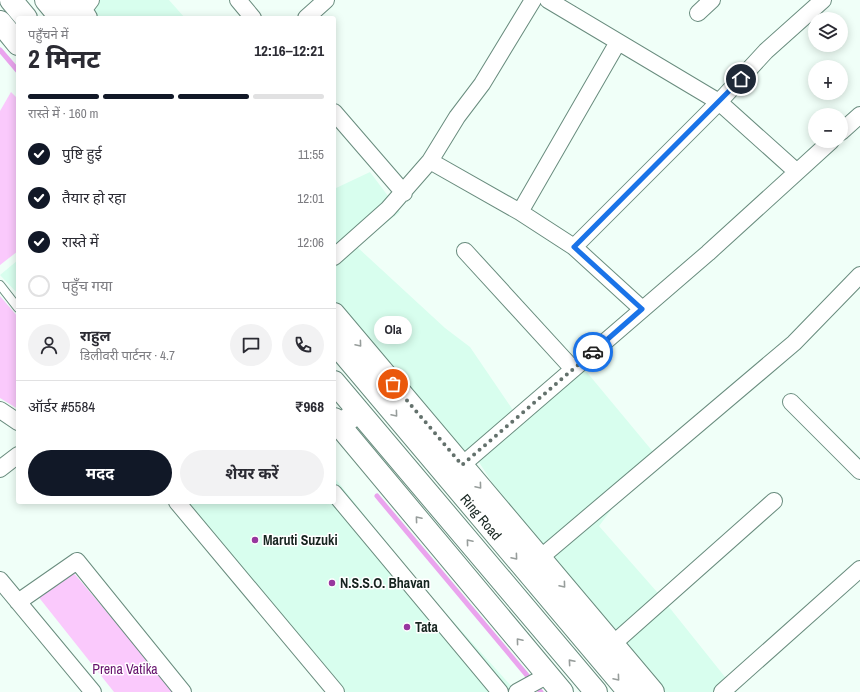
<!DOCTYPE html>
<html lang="hi">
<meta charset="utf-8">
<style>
body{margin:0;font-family:"Archivo Narrow","Noto Sans Devanagari",sans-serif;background:#f2f2f3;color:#2b2b33;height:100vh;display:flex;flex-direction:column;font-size:15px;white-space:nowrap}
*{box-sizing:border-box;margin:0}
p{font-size:13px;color:#7c7c81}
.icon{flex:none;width:22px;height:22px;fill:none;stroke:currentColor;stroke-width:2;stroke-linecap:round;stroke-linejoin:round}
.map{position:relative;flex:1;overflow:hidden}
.side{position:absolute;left:16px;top:16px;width:320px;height:488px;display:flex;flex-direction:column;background:#fff;border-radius:4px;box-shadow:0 2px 10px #0003}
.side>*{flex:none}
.controls{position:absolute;left:808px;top:12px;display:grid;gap:8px}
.controls a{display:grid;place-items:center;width:40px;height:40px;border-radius:50%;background:#fff;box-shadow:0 2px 10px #0003;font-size:20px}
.pin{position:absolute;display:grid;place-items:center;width:34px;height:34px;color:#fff;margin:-17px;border:2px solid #fff;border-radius:50%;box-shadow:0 1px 4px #0007}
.courier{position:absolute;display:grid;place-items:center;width:40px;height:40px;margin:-20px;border:3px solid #1a73e8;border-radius:50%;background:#fff;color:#222;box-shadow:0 1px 5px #0007}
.bubble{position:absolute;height:28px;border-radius:14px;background:#fff;box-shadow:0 2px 10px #0003;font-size:13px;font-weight:700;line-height:28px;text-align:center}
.overview em{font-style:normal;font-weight:700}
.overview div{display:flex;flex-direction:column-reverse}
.overview{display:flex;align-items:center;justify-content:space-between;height:68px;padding:0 12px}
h1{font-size:26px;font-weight:700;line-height:30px}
.bar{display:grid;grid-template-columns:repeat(4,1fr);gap:6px 4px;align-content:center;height:48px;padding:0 12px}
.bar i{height:5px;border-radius:3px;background:#e1e1e2}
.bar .selected{background:#111827}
.bar p{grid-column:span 4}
.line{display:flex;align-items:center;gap:10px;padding:0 12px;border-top:1px solid #e1e1e2}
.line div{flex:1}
.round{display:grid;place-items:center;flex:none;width:42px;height:42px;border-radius:21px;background:#f2f2f3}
ol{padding:0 12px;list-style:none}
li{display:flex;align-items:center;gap:12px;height:44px}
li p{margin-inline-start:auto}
li .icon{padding:4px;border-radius:50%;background:#111827;color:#fff;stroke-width:4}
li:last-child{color:#7c7c81}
li i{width:22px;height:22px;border:2px solid #e1e1e2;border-radius:50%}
.primary-button{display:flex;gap:8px;margin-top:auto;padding:8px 12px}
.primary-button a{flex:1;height:46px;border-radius:24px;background:#111827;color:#fff;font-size:16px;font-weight:700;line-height:46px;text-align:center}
.primary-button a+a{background:#f2f2f3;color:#2b2b33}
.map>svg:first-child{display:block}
</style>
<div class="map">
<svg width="860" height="692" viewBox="0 0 860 692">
<rect width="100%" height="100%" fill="#f0fff8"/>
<path fill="#d8feee" d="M99 0H169L185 18H96L90 11Z
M370 172 400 212 356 246 445 328 470 347 515 413 467 456 334 302V189Z
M18 260V294L0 275Z
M585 370 654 453 599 526 657 592 737 692H661L514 517 477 459Z
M334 477 423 588 512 687 504 692H343L186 502H334Z"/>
<path fill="#fac9fc" d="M11 92 18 99V251L0 265V111Z
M0 296 18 317V409L0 398Z
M72 571 175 692H114L37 595Z"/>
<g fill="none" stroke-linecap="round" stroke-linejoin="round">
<path stroke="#eaa4ee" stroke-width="5" d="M0 50 18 71
M377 496 541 692"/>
<defs>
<path id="lane" d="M0 285 18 308"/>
<path id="street" d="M238 0 253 18
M548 0 719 102 797 172
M81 13 91 0
M698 13 712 0
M306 18 326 0
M334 112 404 193
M841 132 860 115
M430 161 520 212 574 247 642 309
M520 212 618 42
M574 247 719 102 766 51 823 0
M465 251 573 369
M334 257 388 209 430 161 457 117 482 84 533 0
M791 402 860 471
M0 410 18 422
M462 465 708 253 831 141
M0 469 18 455
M334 493 500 692
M177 502 336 692
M540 558 794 343 860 275
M0 580 93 692
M18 602 77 561 183 692
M605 651 774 501
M517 692 548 675
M722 692 860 569"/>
<path id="secondary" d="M71 0 86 18
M0 22 18 44
M334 314 653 692
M334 419 562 692"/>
<path id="highway" d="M11 0 26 18
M46 0 61 18
M334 342 629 692
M334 382 596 692
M340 426 358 411"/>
</defs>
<use href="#lane" stroke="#698c7e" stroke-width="10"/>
<use href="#street" stroke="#698c7e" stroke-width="18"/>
<use href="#secondary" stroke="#698c7e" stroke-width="24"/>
<use href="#highway" stroke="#698c7e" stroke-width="24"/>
<use href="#lane" stroke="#fff" stroke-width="8"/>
<use href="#street" stroke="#fff" stroke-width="16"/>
<use href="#secondary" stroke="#fff" stroke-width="22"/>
<use href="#highway" stroke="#fff" stroke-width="22"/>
</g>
<defs><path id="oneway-chevron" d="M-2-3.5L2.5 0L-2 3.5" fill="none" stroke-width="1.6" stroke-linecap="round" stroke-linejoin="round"/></defs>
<g stroke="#979d9b">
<use href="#oneway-chevron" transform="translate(359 344) rotate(50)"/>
<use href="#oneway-chevron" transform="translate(395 414) rotate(50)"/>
<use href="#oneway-chevron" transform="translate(479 486) rotate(50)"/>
<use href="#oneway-chevron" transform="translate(418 519) rotate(-130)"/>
<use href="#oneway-chevron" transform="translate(469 542) rotate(-130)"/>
<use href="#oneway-chevron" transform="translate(515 557) rotate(50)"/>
<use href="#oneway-chevron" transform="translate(563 585) rotate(50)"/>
<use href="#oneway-chevron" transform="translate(519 641) rotate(-130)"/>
<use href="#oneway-chevron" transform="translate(571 662) rotate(-131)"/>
<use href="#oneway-chevron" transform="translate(617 678) rotate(50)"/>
</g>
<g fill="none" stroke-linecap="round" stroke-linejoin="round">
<path stroke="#63716c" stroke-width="4" stroke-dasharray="0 7.2" d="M393 384 462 465 593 352"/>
<path stroke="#1a73e8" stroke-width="5" d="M593 352 642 309 574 247 741 79"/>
</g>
<g fill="#97369e" stroke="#fff" stroke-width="1.5">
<circle cx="255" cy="540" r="4"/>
<circle cx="332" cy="583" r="4"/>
<circle cx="407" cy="627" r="4"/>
</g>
<g text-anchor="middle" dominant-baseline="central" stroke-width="3" stroke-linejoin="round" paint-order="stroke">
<g font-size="14" fill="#172520" stroke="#fff">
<text transform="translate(481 517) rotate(50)">Ring Road</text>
</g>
<g font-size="14" font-weight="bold" fill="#172520" stroke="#fff" text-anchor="start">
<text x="263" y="540">Maruti Suzuki</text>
<text x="340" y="583">N.S.S.O. Bhavan</text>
<text x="415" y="627">Tata</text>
</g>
<g font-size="14" fill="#66126d" stroke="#fff">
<text x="125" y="669">Prena Vatika</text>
</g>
</g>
</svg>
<div class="controls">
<a><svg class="icon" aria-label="layers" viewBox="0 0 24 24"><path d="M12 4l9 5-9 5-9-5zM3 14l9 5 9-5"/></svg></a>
<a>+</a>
<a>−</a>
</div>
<div class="pin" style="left:393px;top:384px;background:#ea580c"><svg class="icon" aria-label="bag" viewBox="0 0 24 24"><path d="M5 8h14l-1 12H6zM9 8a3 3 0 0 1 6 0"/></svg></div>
<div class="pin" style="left:741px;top:79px;background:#1f2937"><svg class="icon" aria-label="home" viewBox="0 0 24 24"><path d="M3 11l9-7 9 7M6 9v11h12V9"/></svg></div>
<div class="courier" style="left:593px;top:352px"><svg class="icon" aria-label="car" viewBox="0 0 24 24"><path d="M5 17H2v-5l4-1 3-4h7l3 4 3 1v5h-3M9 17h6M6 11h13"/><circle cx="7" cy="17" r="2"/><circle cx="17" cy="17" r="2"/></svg></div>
<div class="bubble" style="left:374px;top:316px;width:38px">Ola</div>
<section class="side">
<div class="overview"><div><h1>2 मिनट</h1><p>पहुँचने में</p></div><em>12:16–12:21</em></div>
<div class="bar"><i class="selected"></i><i class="selected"></i><i class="selected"></i><i></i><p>रास्ते में · 160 m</p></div>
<ol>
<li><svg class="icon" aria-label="check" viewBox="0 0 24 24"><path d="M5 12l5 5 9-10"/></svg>पुष्टि हुई<p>11:55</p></li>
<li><svg class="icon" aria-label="check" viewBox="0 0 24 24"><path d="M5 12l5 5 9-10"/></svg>तैयार हो रहा<p>12:01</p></li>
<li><svg class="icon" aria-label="check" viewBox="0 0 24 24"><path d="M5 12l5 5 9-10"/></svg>रास्ते में<p>12:06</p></li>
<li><i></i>पहुँच गया</li>
</ol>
<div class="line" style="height:72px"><a class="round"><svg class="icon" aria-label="person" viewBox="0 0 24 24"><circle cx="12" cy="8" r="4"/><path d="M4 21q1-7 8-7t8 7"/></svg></a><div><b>राहुल</b><p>डिलीवरी पार्टनर · 4.7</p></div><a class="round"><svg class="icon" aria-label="chat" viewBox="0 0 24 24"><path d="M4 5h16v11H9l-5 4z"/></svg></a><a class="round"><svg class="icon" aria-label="phone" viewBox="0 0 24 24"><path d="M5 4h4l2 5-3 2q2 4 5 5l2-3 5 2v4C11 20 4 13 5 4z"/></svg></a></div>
<div class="line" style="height:52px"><div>ऑर्डर #5584</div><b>₹968</b></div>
<div class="primary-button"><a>मदद</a><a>शेयर करें</a></div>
</section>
</div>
